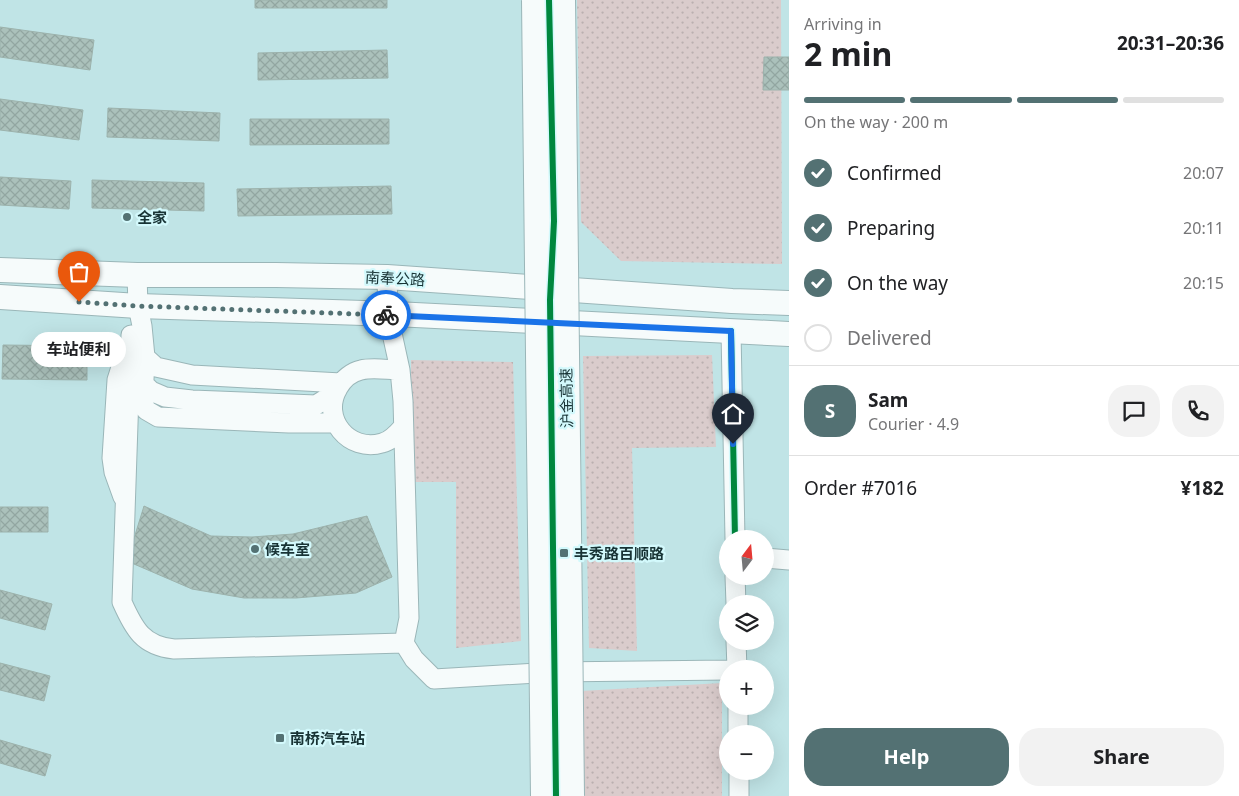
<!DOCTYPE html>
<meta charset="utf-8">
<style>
body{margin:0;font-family:"Noto Sans","Noto Sans SC",sans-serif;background:#f2f2f2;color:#202124;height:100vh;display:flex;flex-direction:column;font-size:19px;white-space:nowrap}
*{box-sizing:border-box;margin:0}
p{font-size:16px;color:#757577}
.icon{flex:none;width:28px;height:28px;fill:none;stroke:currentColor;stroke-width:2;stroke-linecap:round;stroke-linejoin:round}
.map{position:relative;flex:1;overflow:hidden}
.details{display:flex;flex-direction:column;background:#fff;width:450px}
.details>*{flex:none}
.needle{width:32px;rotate:16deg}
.tools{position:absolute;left:719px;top:530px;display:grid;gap:10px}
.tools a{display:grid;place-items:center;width:55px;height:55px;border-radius:50%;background:#fff;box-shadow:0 5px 20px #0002;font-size:25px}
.pin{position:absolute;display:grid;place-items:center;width:42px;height:42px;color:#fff;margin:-51px -21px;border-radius:50% 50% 50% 0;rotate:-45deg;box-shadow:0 0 5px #0007}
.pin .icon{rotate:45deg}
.courier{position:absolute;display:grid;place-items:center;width:50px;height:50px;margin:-25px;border:4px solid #1a73e8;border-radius:50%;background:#fff;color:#222;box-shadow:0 1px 6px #0007}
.bubble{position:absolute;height:35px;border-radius:18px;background:#fff;box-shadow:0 5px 20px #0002;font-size:16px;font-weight:700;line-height:35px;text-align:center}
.head em{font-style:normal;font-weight:700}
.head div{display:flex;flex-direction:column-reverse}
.head{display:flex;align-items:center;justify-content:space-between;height:85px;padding:0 15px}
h1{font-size:32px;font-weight:700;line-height:38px}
.bar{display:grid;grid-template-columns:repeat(4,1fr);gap:8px 5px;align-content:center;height:60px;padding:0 15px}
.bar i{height:6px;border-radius:4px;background:#e0e0e0}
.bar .selected{background:#537173}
.bar p{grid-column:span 4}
.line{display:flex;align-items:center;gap:12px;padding:0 15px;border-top:1px solid #e0e0e0}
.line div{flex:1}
.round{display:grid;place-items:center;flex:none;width:52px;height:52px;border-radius:20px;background:#f2f2f2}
ol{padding:0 15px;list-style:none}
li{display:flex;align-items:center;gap:15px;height:55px}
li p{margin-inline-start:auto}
li .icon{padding:5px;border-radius:50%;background:#537173;color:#fff;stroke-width:4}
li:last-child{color:#757577}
li i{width:28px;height:28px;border:2px solid #e0e0e0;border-radius:50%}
.primary-button{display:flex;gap:10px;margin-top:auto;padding:10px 15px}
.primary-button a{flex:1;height:58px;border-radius:20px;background:#537173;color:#fff;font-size:20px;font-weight:700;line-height:58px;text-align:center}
.primary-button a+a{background:#f2f2f2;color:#202124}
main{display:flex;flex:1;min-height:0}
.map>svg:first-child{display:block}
</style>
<main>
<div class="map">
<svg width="789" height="796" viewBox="0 0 789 796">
<defs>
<pattern id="grass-dots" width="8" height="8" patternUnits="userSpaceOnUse" patternTransform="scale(1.25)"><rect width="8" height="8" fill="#dacccc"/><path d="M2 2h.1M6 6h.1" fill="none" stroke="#bab0b0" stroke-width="1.8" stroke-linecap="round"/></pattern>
<pattern id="building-cross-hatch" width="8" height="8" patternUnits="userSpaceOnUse" patternTransform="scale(1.25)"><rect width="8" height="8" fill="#abc1bb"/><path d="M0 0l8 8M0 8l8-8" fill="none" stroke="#92a6a1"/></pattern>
</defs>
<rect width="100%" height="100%" fill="#c0e4e6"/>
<path fill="url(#grass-dots)" d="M577 0H781L782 264 621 261 581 222Z
M712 355 716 447 632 448 637 651 589 648 583 356Z
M411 360 513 362 521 641 456 648V482H411Z
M722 683V796H582L581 691Z"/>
<path fill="url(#building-cross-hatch)" stroke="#9cb2ac" d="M255 0H387V8H255Z
M0 27 94 40 90 70 0 57Z
M387 50 388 78 258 80V53Z
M764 57H789V90H763Z
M0 99 83 110 79 140 0 130Z
M108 108 220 113 219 141 107 137Z
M250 119H389V144L250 145Z
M0 177 71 181 69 209 0 205Z
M92 180 204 183V211L92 208Z
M391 186 392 214 238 216 237 189Z
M3 345 87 346V380L2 379Z
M144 506 211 536 252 537 293 534 367 516 392 577 356 593 296 598H244L192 589 127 561Z
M0 507H48V532H0Z
M0 590 52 604 45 630 0 618Z
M0 663 50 676 44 701 0 690Z
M0 740 51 755 45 776 0 763Z"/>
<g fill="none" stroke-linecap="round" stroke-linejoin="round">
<defs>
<path id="minor" d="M137 275 138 306 142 326 145 357 143 402 146 410 158 417 289 423H336
M387 277 388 315 400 370 403 401 409 618 404 643 414 659 434 679 554 672 728 670
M731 331 735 539
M131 335 122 602C134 629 143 646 174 649L404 643
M145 357 156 367 192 375 341 383
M400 370C388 370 373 367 361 370 352 372 343 379 338 388 320 418 349 453 382 443 391 441 397 434 403 427
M143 383 151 391 165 397 192 400 316 405 335 393
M123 497 114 472 112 458 117 380 124 358
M765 558 789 560
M735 576 736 604
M736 641 737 669
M738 706V734
M739 771V796"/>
<path id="major" d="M0 270 137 275H276L387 277 732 301 789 303
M0 297 138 306 395 314 789 334"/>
</defs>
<use href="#minor" stroke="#9ab6b8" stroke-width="21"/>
<use href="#major" stroke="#9ab6b8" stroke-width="26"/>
<use href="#minor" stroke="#f6fbfb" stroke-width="19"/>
<use href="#major" stroke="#f6fbfb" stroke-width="24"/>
<defs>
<path id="highway-bridge" d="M536 0 545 796
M561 0 570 796"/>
</defs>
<use href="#highway-bridge" stroke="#9ab6b8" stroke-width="30" stroke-linecap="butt"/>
<use href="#highway-bridge" stroke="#f6fbfb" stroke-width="28"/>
<defs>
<path id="cycleway" d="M549 0 554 221 550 300 556 796
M731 331 735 539"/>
</defs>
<use href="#cycleway" stroke="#d3f9fc" stroke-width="9"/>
<use href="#cycleway" stroke="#00873e" stroke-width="6"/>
</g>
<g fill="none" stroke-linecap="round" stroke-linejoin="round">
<path stroke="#537173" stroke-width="5" stroke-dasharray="0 9" d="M79 302 138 306 386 315"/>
<path stroke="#1a73e8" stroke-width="6" d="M386 315 731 331 733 444"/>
</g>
<g fill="#537173" stroke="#d3f9fc" stroke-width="2">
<circle cx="127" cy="217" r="5"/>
<circle cx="255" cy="549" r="5"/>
<rect x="559" y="548" width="10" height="10" rx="2.5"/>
<rect x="275" y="733" width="10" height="10" rx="2.5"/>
</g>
<g text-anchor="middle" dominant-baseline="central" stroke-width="4.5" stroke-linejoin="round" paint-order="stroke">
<g font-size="15" font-weight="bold" fill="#183335" stroke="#d3f9fc" text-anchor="start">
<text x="137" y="217">全家</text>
<text x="265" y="549">候车室</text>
<text x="574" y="553">丰秀路百顺路</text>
<text x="290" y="738">南桥汽车站</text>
</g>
<g font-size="15" fill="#183335" stroke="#d3f9fc">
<text transform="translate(395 278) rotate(3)">南奉公路</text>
<text transform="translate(566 398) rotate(-91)">沪金高速</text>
</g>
</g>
</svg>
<div class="tools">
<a><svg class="needle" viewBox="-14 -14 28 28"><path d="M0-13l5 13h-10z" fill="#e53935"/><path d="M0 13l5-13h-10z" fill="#757577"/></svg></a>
<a><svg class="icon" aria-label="layers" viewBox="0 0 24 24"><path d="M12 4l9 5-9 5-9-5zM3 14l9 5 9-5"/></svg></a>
<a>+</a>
<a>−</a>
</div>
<div class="pin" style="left:79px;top:302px;background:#ea580c"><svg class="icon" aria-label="bag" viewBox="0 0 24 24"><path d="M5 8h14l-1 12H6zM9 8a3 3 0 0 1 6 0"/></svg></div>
<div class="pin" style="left:733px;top:444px;background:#1f2937"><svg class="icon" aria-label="home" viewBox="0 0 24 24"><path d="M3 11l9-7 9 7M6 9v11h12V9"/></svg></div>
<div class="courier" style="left:386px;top:315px"><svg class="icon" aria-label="bike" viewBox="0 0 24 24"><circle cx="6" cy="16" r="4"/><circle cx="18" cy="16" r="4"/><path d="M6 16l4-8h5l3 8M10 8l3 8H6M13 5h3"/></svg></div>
<div class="bubble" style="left:31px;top:332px;width:95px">车站便利</div>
</div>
<section class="details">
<div class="head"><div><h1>2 min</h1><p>Arriving in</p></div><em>20:31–20:36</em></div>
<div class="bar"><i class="selected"></i><i class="selected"></i><i class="selected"></i><i></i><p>On the way · 200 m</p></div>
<ol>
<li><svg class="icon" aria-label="check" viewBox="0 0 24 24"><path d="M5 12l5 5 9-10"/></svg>Confirmed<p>20:07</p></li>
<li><svg class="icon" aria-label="check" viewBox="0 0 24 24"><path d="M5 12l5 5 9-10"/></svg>Preparing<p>20:11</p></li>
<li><svg class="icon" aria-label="check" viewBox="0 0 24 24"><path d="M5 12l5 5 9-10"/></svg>On the way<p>20:15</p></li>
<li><i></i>Delivered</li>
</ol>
<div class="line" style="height:90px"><b class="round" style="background:#537173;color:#fff">S</b><div><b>Sam</b><p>Courier · 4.9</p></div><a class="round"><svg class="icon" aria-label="chat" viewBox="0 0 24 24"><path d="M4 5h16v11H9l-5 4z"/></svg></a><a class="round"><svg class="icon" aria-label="phone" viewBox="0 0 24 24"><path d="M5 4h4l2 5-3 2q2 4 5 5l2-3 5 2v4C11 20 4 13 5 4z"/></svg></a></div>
<div class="line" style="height:65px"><div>Order #7016</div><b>¥182</b></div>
<div class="primary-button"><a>Help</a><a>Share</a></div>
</section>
</main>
